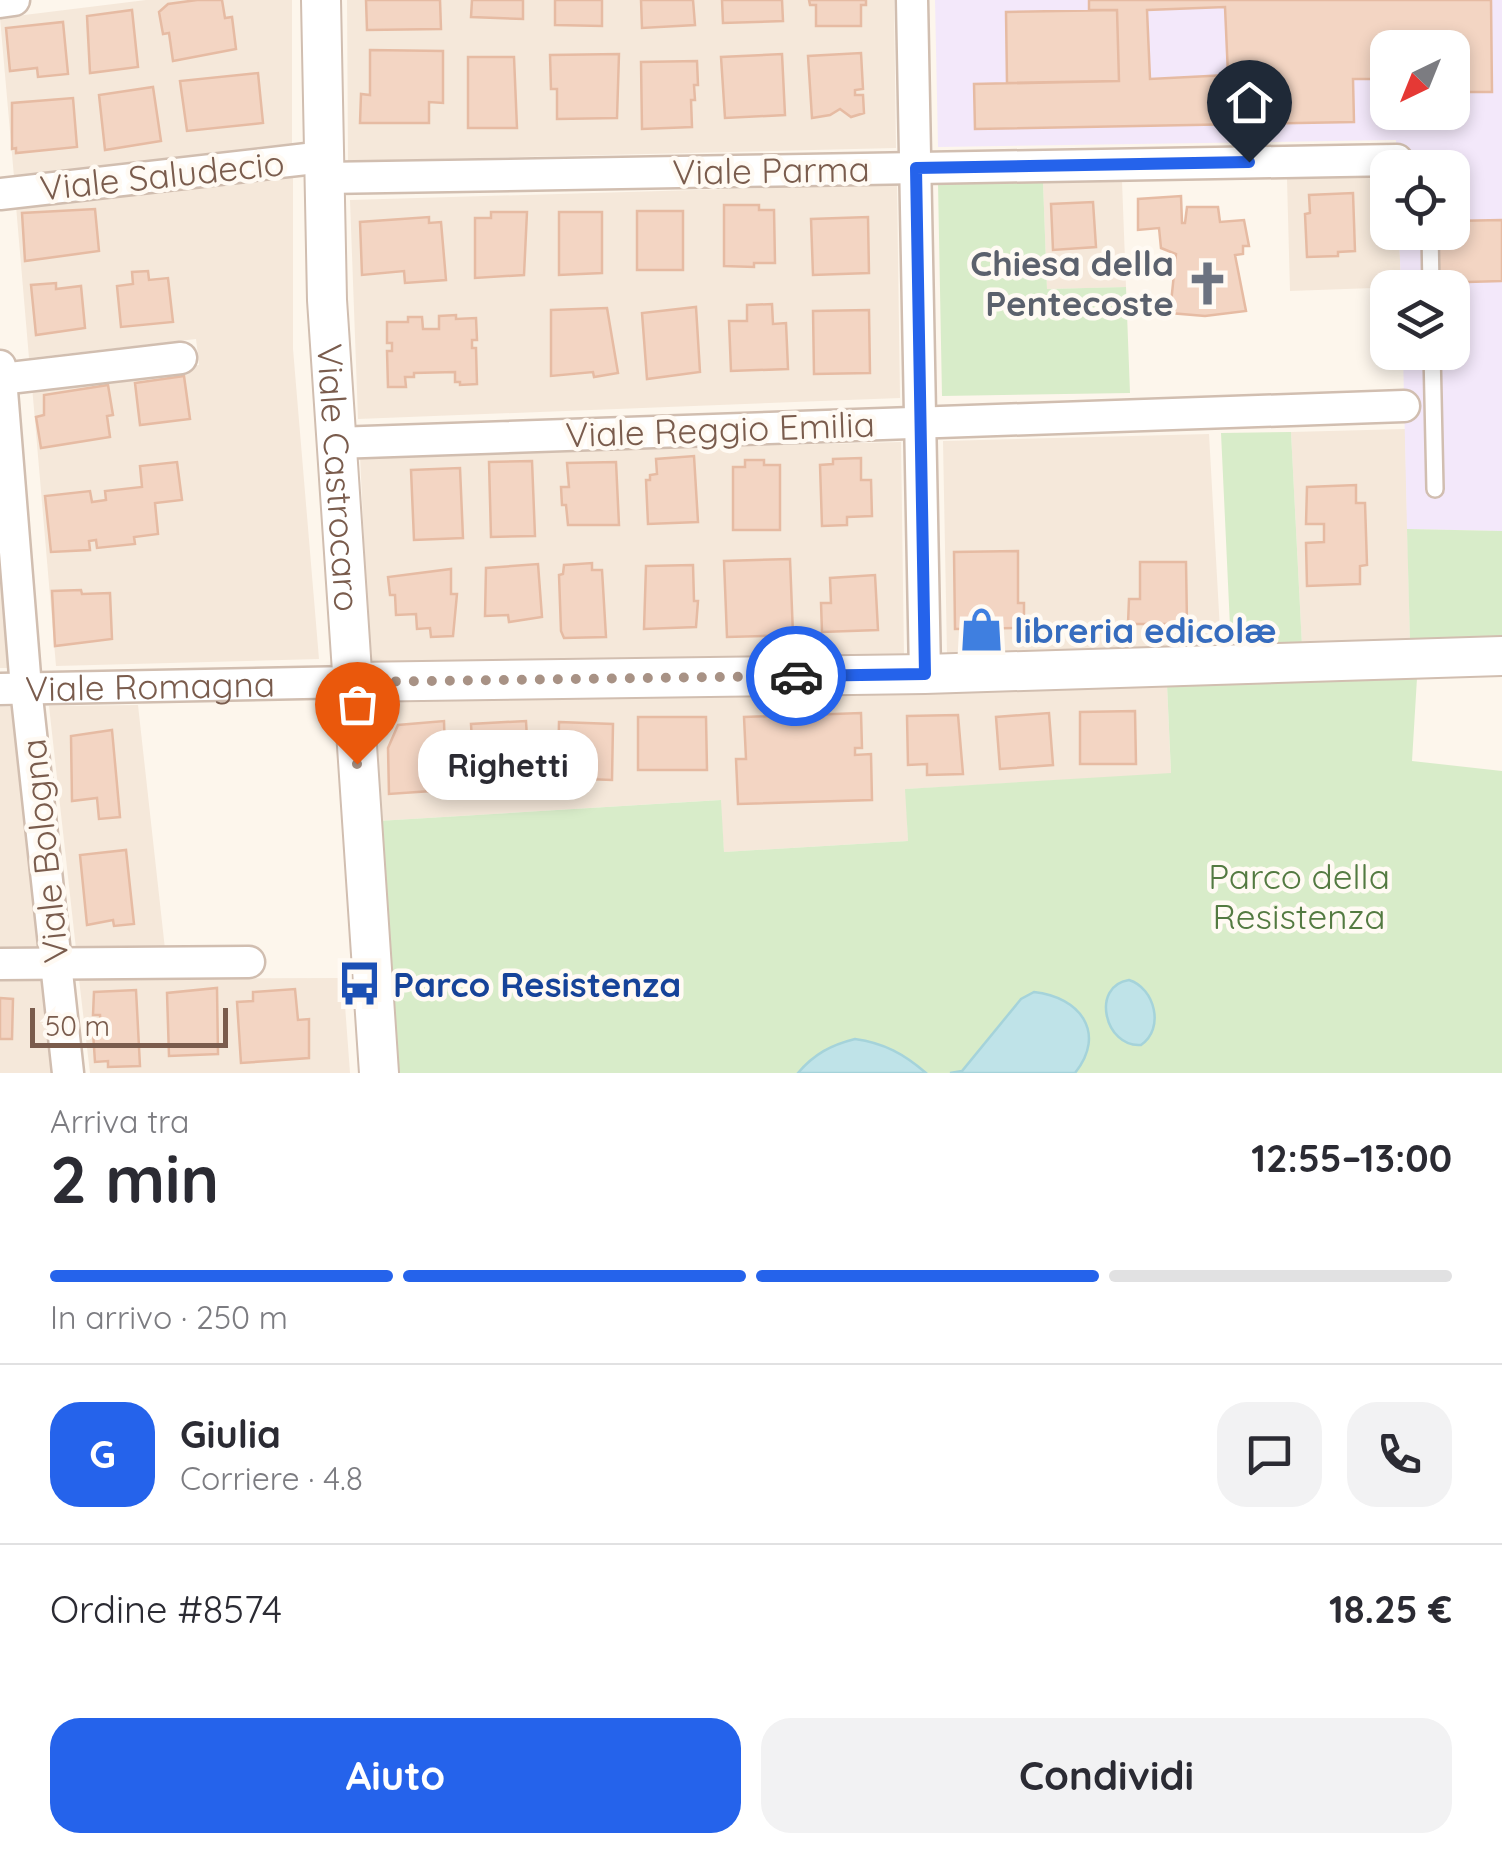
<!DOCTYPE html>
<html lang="it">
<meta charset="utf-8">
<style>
body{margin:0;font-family:Quicksand,sans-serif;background:#f2f2f3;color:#2b2b33;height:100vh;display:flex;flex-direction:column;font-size:38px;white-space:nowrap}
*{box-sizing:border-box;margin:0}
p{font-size:32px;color:#7c7c81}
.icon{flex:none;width:55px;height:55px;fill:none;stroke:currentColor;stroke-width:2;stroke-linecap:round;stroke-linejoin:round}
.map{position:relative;height:1073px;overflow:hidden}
.side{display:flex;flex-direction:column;background:#fff;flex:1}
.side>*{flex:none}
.needle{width:65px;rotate:223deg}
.fabs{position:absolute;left:1370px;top:30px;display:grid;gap:20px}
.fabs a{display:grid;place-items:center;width:100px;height:100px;border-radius:20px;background:#fff;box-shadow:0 5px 15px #0003;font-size:50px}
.scale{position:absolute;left:30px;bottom:25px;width:198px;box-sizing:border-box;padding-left:10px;border:5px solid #7a5c4d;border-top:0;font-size:28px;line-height:35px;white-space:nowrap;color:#7a5c4d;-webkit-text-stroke:8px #fffaf3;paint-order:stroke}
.pin{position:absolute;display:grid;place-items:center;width:85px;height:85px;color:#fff;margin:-102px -42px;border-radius:50% 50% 50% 0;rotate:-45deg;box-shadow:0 0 10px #0007}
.pin .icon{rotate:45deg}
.courier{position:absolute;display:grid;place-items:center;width:100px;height:100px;margin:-50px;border:8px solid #2563eb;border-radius:50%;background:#fff;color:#222;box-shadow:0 2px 12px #0007}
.bubble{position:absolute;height:70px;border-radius:30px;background:#fff;box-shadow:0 5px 15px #0003;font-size:32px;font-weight:700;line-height:70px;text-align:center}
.overview em{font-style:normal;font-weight:700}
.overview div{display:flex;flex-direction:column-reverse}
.overview{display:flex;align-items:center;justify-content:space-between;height:170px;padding:0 50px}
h1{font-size:65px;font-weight:700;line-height:75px}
.bar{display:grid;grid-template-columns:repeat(4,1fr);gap:15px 10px;align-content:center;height:120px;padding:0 50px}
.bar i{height:12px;border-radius:8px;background:#e1e1e2}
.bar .active{background:#2563eb}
.bar p{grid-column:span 4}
.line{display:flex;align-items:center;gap:25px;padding:0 50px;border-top:2px solid #e1e1e2}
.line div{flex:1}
.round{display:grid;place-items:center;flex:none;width:105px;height:105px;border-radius:30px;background:#f2f2f3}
.cta{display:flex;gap:20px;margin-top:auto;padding:20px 50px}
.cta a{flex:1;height:115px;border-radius:30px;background:#2563eb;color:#fff;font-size:40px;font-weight:700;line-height:115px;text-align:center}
.cta a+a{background:#f2f2f3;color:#2b2b33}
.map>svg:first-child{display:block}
</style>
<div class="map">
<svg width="1502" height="1073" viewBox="0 0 1502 1073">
<rect width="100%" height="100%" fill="#fdf6ec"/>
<path fill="#f5e8da" d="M146 0H292V147L14 177 0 18Z
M347 0H894L896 148 348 161Z
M293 177V349L319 659 56 666 32 386 199 365 196 339 29 358 16 206Z
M1387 177 1388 232 1399 233 1401 287 1290 291 1287 179Z
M1122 181 1126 287 1047 289 1043 182Z
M897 184 900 398 358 419 350 200Z
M1405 429 1410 643 1302 646 1291 432Z
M1209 434 1221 648 947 655 943 441Z
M901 442 904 656 370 669 360 456Z
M0 572 8 668H0Z
M1167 684 1171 774 906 789 908 841 724 852 720 800 378 821 369 696Z
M138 705 165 949H76L49 706Z
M0 707H15L42 949H0Z
M0 978H45L56 1073H0Z
M343 978 350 1073H90L79 979Z"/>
<path fill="#f3e8fa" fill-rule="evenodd" d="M935 0H1502V531L1407 529 1403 353 1452 352V288L1401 287 1399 233 1452 232V168L1398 167 1396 140 938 147ZM1388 48H1452V112H1388Z"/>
<path fill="#d8ecc9" d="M1043 182 1047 289 1126 287 1130 393 942 396 938 183Z
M1291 432 1302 646 1231 648 1221 433Z
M1407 529 1502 531V640L1410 643Z
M1417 678 1412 761 1502 771V1073H398L378 821 721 800 724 852 908 841 905 789 1171 773 1167 684Z"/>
<path fill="#bfe3e8" stroke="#a5d3da" stroke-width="2.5" d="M1129 980C1155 988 1165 1029 1141 1045 1105 1048 1090 986 1129 980Z
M1034 992C1080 997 1107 1033 1075 1073H950L962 1071 1021 999Z
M855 1039C884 1043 904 1054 926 1073H798C814 1054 831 1045 855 1039Z"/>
<path fill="#f3d5c3" stroke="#e6bba3" stroke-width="2.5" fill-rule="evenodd" d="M197 0H222L225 18 232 17 236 49 173 61 169 33 163 34 159 12 168 4Z
M366 0H440L441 29 367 30Z
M472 0H523V19L471 17Z
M555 0H602V26L555 25Z
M641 0H693L695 25 642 28Z
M722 0H782L783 21 723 23Z
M809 0H866V5H861V26H816V5H810Z
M1089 0H1491L1492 92H1452V48H1388V79H1353L1354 122 975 129 974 84 1119 81 1117 10H1089ZM1225 7 1228 75 1150 79 1147 10Z
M132 10 138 67 90 73 87 16Z
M1117 10 1119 81 1007 83 1006 12Z
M63 22 68 74 38 77 37 68 10 71 6 28Z
M370 50 443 51V103L429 102V123H360L361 94 370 95Z
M861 53 863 89 855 90V95H863L864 113 851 117 840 109 830 115 812 118 808 56Z
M619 54 617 118 557 119V89H551L550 55Z
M782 54 785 115 725 118 721 57Z
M468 57H514L517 128H468Z
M697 61 698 85H694L695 100H691L692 127 642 129 641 62Z
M258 73 263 123 187 131 180 81Z
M153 87 161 141 105 150 99 95Z
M73 98 77 147 16 153V148L12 149V103Z
M1353 193 1355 251 1338 252V256L1307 257 1305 214 1310 213 1309 195Z
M1181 196 1182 223H1185L1187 207H1218L1220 222 1244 220 1249 246H1243V254L1235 255 1246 311 1205 316 1170 313 1176 254 1161 248 1159 228 1138 230V199Z
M1093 202 1096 247 1053 250 1051 204Z
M724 205H759V210H774L775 263H754V267L724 266Z
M95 209 99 251 25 261 22 213Z
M637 211H683V270H637Z
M491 212H527L524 275 475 278V218H491Z
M559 212H602V273L559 275Z
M429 217V223L441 222 446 280 405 283 404 271 362 275 360 222Z
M868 217 869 273 813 275 811 219Z
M1502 220V281L1433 283 1431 232H1452V221Z
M148 271 149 280 168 278 173 322 121 327 117 286 133 284 132 272Z
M56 283V289L81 286 85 328 36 335 31 285Z
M772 304 773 324 786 323 788 369 731 371 729 321H747V305Z
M696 307 700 372 647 379 642 313Z
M607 308 618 373 594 377 593 372 551 376V310Z
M869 310 870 373 814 374 813 311Z
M456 315V319L476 318 477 340H472V348H476L477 384 460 385V382H455V372L414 373V377H405L406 387H388L387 351H392V343H387V322H408V317H422L423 329H439V316Z
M184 376 190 419 140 425 135 383Z
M108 385 113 415 107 416 110 437 41 448 36 417 44 415V395Z
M694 456 698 522 648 524 646 480H650V475L657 474 656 459Z
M861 458V480H871L872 516 847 517V525L822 526 820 465 833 464V459Z
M745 460H764V465H780V530H733V467H745Z
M532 461 535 536 491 537 489 462Z
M177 462 182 500 155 503 158 534 134 537 135 544 97 548 96 540 89 541 90 550 51 552 45 496 90 491 92 502 106 500 105 491 142 487 140 466Z
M616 462 619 525H568L566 505H562L561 487H569L567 463Z
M460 468 463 538 414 540 411 470Z
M1356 485V503H1365L1367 565 1360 566V584L1307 586 1306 543 1324 542V524H1306L1307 487Z
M1018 551V603H1024V628L955 629 954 552Z
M790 559 793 635 727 637 724 561Z
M1140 562H1186L1187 624H1128L1129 599H1140Z
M592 563V570H602L606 637 564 638 561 631 559 575 563 574 564 565Z
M538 564 542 617 509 622 508 615 485 616 486 568Z
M693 565 694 601H698L696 627 644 629 646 566Z
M451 569V594H457L453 636 431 637 430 628 417 629 416 614 396 615 395 595H390L388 577Z
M875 575 878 630 822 632 821 603H831L830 578Z
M81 590 82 594 110 593 112 639 55 646 52 591Z
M1135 711 1136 764H1080V712Z
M861 713 862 748H855V755L871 754 872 800 738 804 736 759H746L744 717Z
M1049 713 1053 765 1000 769 996 717Z
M958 715 963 774 927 775V764L908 765 907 716Z
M638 717H706L707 770H638Z
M444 721 446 790 389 794 388 748 398 725Z
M526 721 529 773 474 777 471 724Z
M559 722 613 724 612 780 558 778Z
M112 730 120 817 99 819 97 798 72 801 71 736Z
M126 850 134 924 114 926 113 920 87 925 80 855Z
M217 988 218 1054 169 1056 167 993Z
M295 989 298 1020 309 1019V1058L241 1063 237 1002 253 1001V992Z
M136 990 140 1066 108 1067V1061L95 1062 93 1032 101 1031 100 1015H93L94 992Z
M0 998 13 999 12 1039H0Z"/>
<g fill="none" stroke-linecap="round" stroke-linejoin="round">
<defs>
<path id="service" d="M1397 160H1429V168
M1430 232 1431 288
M1432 352 1435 489"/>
<g id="minor">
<path d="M912 0 925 674"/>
<path d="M0 2 14 0"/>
<path d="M324 178 1397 160"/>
<path d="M0 194 324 157"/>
<path d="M0 366 26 688 68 1073"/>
<path d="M0 379 181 358"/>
<path d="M335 443 1404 406"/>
<path id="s1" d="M0 689 352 682"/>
<path d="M0 964 249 962"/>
</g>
<g id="tertiary">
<path id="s2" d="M321 0 327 300 379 1073"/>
<path d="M352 682 925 674 1502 656"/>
</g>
</defs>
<use href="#service" stroke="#d1beb0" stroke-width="20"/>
<use href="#minor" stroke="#d1beb0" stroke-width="35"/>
<use href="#tertiary" stroke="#d1beb0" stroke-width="42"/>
<use href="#service" stroke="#fff" stroke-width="15"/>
<use href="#minor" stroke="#fff" stroke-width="30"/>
<use href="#tertiary" stroke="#fff" stroke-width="38"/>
</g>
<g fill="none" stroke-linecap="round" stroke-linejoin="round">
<path stroke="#a89285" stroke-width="10" stroke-dasharray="0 18" d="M357 764 352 682 796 676"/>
<path stroke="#2563eb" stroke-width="12" d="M796 676 925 674 916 168 1249 162"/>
</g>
<defs>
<symbol id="church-bare" viewBox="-9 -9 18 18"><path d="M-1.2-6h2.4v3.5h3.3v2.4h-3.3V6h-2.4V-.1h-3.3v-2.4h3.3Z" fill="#6b7280" stroke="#fffaf3" stroke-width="2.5" paint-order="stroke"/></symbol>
<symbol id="shop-bare" viewBox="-9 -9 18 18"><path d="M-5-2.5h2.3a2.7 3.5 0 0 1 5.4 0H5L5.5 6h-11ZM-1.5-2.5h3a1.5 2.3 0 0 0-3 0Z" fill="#3f7fe0" stroke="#fffaf3" stroke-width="2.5" paint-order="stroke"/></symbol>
<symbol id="bus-bare" viewBox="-9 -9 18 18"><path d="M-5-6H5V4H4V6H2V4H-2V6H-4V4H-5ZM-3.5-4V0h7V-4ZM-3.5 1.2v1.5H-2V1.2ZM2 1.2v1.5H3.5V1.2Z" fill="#1a4fb4" stroke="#fffaf3" stroke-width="2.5" paint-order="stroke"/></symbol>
</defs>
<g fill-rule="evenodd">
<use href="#church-bare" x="1176" y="252" width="63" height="63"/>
<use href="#shop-bare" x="950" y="598" width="63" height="63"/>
<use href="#bus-bare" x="328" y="952" width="63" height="63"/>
</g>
<g text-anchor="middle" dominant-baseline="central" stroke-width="9" stroke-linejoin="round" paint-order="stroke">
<g font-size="35" fill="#7a5c4d" stroke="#fffaf3">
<text transform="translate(771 170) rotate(-1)">Viale Parma</text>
<text transform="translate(162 175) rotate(-6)">Viale Saludecio</text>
<text transform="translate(720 429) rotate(-2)">Viale Reggio Emilia</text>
<text stroke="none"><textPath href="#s2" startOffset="478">Viale Castrocaro</textPath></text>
<text stroke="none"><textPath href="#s1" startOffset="150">Viale Romagna</textPath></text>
<text transform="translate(44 851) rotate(-96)">Viale Bologna</text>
</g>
<g font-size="35" font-weight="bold" fill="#5b616d" stroke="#fffaf3" text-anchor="end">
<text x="1174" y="263">Chiesa della<tspan x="1174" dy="40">Pentecoste</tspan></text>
</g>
<g font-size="35" font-weight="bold" fill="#366cbe" stroke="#fffaf3" text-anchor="start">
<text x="1014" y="630">libreria edicolæ</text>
</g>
<g font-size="35" fill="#537a41" stroke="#fffaf3">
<text x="1299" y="876">Parco della<tspan x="1299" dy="40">Resistenza</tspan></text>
</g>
<g font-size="35" font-weight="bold" fill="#164399" stroke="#fffaf3" text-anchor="start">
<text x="393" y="984">Parco Resistenza</text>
</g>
</g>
</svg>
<div class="fabs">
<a><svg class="needle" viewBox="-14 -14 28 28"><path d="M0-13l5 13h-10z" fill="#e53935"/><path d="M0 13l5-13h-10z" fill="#7c7c81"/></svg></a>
<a><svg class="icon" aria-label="locate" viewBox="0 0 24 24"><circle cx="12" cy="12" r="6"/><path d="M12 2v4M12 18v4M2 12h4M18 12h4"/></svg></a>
<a><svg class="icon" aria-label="layers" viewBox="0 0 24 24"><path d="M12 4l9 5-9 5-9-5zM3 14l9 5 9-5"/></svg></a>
</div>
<div class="scale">50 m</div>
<div class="pin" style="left:357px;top:764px;background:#ea580c"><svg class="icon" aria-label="bag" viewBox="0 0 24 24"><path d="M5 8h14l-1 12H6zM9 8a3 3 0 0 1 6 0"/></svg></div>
<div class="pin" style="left:1249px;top:162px;background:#1f2937"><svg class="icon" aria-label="home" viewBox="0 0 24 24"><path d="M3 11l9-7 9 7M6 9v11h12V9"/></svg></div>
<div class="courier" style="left:796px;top:676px"><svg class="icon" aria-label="car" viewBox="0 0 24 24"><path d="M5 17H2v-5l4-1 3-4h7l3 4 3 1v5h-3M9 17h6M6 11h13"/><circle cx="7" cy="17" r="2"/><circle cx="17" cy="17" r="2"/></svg></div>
<div class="bubble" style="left:418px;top:730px;width:180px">Righetti</div>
</div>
<section class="side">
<div class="overview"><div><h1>2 min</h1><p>Arriva tra</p></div><em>12:55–13:00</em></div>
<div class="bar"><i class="active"></i><i class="active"></i><i class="active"></i><i></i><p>In arrivo · 250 m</p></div>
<div class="line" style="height:180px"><b class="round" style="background:#2563eb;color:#fff">G</b><div><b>Giulia</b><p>Corriere · 4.8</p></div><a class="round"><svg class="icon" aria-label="chat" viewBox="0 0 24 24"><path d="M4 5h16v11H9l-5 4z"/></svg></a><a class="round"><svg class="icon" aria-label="phone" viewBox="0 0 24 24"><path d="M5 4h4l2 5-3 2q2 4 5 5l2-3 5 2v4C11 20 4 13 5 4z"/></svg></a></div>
<div class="line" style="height:130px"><div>Ordine #8574</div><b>18.25 €</b></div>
<div class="cta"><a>Aiuto</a><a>Condividi</a></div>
</section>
